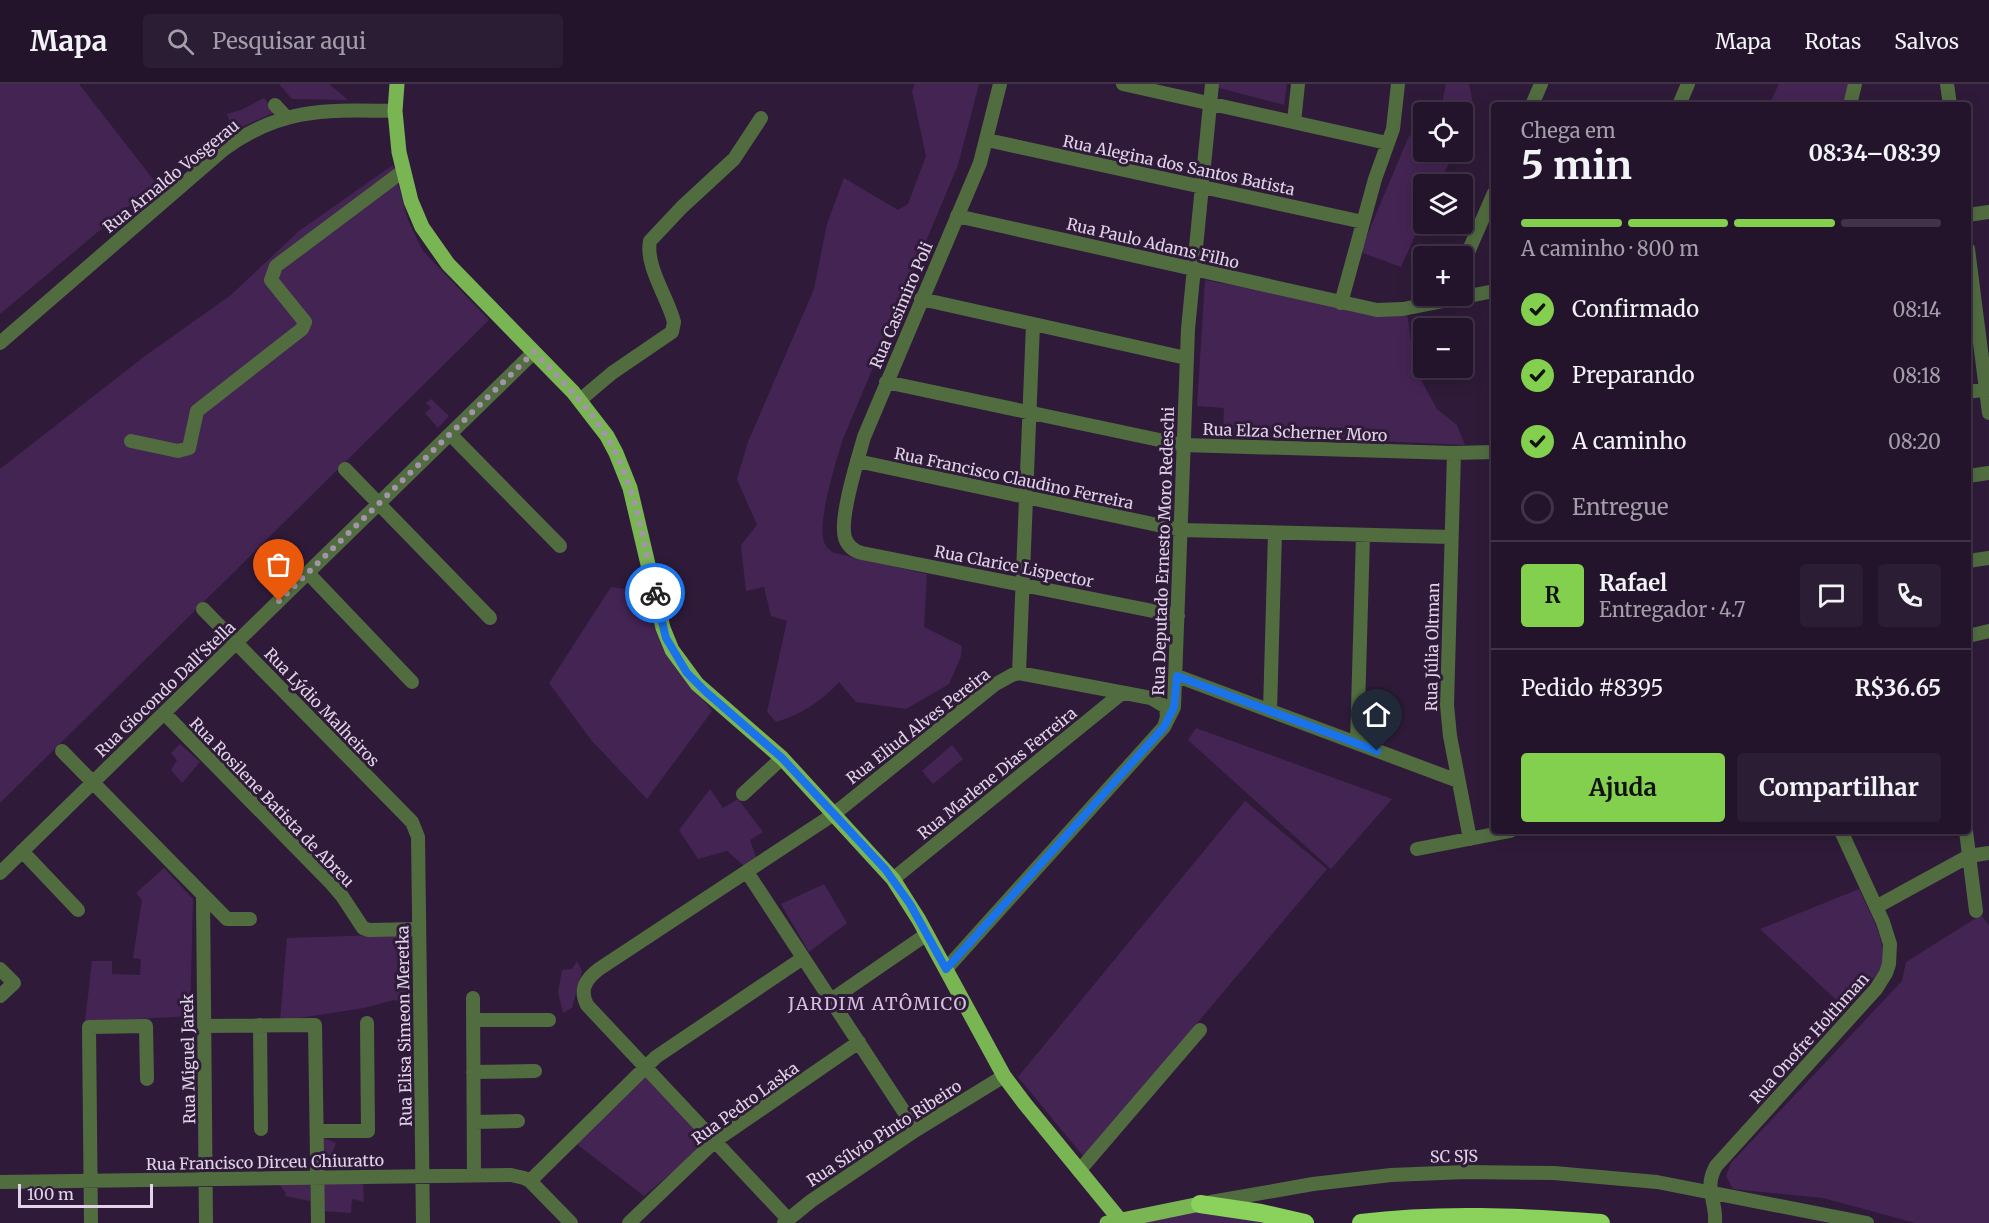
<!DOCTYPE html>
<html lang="pt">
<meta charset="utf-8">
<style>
body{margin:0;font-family:Merriweather,serif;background:#2b1d33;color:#f1f3f6;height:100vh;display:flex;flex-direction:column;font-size:22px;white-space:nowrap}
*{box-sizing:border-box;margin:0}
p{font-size:20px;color:#a39ea9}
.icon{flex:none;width:33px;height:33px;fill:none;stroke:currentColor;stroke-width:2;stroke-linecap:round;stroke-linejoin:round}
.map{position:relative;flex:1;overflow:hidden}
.panel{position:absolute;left:1491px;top:18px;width:480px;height:732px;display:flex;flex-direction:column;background:#23142b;border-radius:6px;box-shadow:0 3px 15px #0003,0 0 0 2px #403347}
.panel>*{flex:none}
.fabs{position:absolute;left:1413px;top:18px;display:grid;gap:12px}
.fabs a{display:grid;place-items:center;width:60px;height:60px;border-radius:6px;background:#23142b;box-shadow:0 3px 15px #0003,0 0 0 2px #403347;font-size:30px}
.scale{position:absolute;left:18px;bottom:15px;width:135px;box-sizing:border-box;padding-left:6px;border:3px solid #e1d4e8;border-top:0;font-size:16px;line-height:21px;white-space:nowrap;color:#e1d4e8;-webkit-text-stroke:4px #2f1b39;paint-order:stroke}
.pin{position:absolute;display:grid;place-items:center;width:51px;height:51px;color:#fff;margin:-62px -26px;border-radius:50% 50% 50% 0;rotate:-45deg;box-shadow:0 0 6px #0007}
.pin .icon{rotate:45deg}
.courier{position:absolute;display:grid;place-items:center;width:60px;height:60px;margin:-30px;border:4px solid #1a73e8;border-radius:50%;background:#fff;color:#222;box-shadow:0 2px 8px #0007}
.overview em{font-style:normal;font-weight:700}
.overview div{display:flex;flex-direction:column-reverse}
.overview{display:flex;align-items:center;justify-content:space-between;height:102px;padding:0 30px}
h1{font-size:39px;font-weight:700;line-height:45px}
.bar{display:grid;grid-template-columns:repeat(4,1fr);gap:9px 6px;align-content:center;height:72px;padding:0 30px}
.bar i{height:8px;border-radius:4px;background:#403347}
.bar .active{background:#83d04e}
.bar p{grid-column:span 4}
.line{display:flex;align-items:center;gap:15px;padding:0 30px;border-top:2px solid #403347}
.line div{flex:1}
.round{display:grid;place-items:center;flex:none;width:63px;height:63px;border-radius:6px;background:#2b1d33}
ol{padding:0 30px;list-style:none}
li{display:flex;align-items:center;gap:18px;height:66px}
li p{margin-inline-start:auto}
li .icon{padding:6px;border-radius:50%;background:#83d04e;color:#111;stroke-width:4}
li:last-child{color:#a39ea9}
li i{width:33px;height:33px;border:3px solid #403347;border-radius:50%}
.cta{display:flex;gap:12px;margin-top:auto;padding:12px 30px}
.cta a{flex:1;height:69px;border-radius:6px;background:#83d04e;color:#111;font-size:24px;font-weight:700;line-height:69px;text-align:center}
.cta a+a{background:#2b1d33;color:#f1f3f6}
header{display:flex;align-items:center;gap:36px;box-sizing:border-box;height:84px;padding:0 30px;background:#23142b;border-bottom:2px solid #403347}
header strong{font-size:28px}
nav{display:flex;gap:33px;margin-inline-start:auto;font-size:21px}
.search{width:420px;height:54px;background:#2b1d33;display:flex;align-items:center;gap:15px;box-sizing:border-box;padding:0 21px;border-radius:6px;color:#a39ea9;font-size:22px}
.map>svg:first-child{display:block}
</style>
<header>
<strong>Mapa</strong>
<div class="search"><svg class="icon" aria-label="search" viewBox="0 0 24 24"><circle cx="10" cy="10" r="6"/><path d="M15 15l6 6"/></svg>Pesquisar aqui</div>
<nav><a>Mapa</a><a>Rotas</a><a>Salvos</a></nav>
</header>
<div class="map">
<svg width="1989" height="1139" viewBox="0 0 1989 1139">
<rect width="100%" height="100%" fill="#2f1b39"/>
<path fill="#442453" d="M0 0H79L156 99 0 230Z
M279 0H329L348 16 292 15Z
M915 0H979L958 81 843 355C836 377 819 433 823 454 824 461 828 465 834 469L927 490 924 543 962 562 961 572 949 600 906 625 856 618 839 598C822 617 800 631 776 638L767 628 787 537 771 532 764 503 746 507 741 461 757 441 737 395 748 358 814 205 827 140 844 94 898 126 908 120 926 72 912 7Z
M1219 0H1287L1284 21 1219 4Z
M1446 0H1469L1474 24 1463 48 1462 28H1440Z
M1779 0H1849L1843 21H1769Z
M264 14 275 28 224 51 221 45 230 38 227 30 241 26Z
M1423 41 1424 68H1454L1439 100H1424L1423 134 1401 183 1360 168 1409 52Z
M393 81 408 136 423 167 489 236 0 719V385L145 272 231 211 299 147Z
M1205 196 1381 230 1407 229 1415 285 1437 325 1457 341 1465 361 1223 350 1224 324 1197 322Z
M431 315 449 332 438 344 425 329 431 324 426 319Z
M611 503 646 508 656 547 669 573 712 627 647 715 592 657 549 599Z
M1196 644 1392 715 1331 785 1188 656Z
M180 660 200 678 182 699 171 686 177 676 171 669Z
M952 661 963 675 933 700 922 687Z
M710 705 723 724 738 715 763 748 750 756 756 774 744 782 727 767 698 775 679 746Z
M1245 717 1327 785 1084 1073 1018 993Z
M164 784 193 815 190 932 85 938 92 877H112V890L140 891 141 875 133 874 142 816 136 809Z
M824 800 847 839 809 868 781 820Z
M1859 805C1868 826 1891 862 1880 885 1876 894 1852 914 1844 923L1760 845Z
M1981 831 1989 841V1139H1915L1823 1114 1733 1105 1726 1092 1731 1079 1902 897 1906 878Z
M412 850 410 926 404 919 394 916 364 924 280 937 287 854Z
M577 877 582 887 572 924 563 929 558 908 562 886 572 885Z
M643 989 708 1058 644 1112 573 1057Z
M320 1052 336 1059 330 1075 321 1078Z
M277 1098 310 1101V1117L285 1112 286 1109Z
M322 1098H363L364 1118 352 1115 351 1129 322 1127Z
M1201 1124 1277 1139H1126Z"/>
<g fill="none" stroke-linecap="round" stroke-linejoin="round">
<path stroke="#516d40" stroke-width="14" d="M1000 0 980 79 864 353C858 375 839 434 845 454 848 463 854 467 862 469L1178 532
M1123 0 1387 59
M1947 0 1950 21
M275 21 286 33
M1532 21 1541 0
M1679 21 1688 0
M1850 21 1855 0
M1294 38 1298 0
M987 56 1363 138
M1968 131 1989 128
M957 132 1377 226 1403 225 1494 207
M1968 165 1989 329
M1462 182 1494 109
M921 215 1186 274
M1341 219 1375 95 1393 45 1398 0
M0 259 223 66C281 23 327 26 395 27
M886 298 1183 361 1454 369 1494 368
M1968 308 1989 305
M580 316 612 289 672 248 674 238C668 214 645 182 650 157L682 123 734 75 761 34
M450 350 560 462
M131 357 178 367 189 364 197 327 302 245 305 238 271 196 276 182 403 87
M1454 369 1447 621 1450 652 1470 755
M857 377 1181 446 1451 453
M345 385 490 534
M1968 392 1989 389
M1968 477 1989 474
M308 489 412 598
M203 525 412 738 418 753 423 1139
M1968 552 1989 547
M1019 589 1033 240
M1177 592 1458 697
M1270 627 1275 449
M164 629 330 798 342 812 363 844 369 846 419 845
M1357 659 1363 451
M62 667 227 835H250
M743 710 782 674
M1966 747 1976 827
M1417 765 1510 747
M22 767 78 826
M747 788 916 1046
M0 789 534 268
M893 795 1122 609
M203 811 206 1139
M1876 823 1969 772 1989 769
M0 885 14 899 0 912
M946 885 1164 643 1174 623 1188 245 1212 0
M473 914 474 1091
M831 916 927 850
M473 936H549
M260 941 261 1045
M204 942 315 941 318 1139
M473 988 535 987
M474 1038 518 1037
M317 1047H368L367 939
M1079 1087 1200 946
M530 1097 656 973 803 874
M0 1098 511 1091 524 1094 530 1097 571 1139
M1211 1118 1313 1100 1391 1091 1466 1088 1554 1089 1657 1098 1867 1139
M788 1135 587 921C579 905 586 895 599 885L834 730 994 601 1012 591 1019 589 1151 614 1166 623 1167 633 1164 643
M91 1139 89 943 146 942 147 995
M629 1139 715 1057 859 958
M784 1139 811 1117 916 1046 1004 992
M1715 1139C1717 1116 1703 1105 1716 1082L1876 905 1886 889 1889 880 1890 860 1883 838 1841 747"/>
<path stroke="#7ab554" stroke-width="15" d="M397 0 395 27 399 68 411 117 422 143 448 180 573 308 607 352 616 369 630 404 663 544 672 566 697 600 782 674 893 795 919 836 1004 992 1025 1020 1120 1136
M1107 1139 1200 1120"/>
<path stroke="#8ad25b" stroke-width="18" d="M1200 1120 1261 1129 1305 1139
M1361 1139C1440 1129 1521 1133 1601 1139"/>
</g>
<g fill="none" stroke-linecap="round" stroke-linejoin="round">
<path stroke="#a393ab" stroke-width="6" stroke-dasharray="0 10.8" d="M279 517 534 268C560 295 587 320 606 352 635 398 643 456 655 509"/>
<path stroke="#1a73e8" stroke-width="8" d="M655 509 666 554 687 589 706 608 782 674 885 785 910 820 946 885 1164 643 1174 623 1177 592 1377 667"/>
</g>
<g text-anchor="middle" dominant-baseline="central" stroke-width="6" stroke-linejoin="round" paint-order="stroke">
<g font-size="16" fill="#e1d4e8" stroke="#2f1b39">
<text transform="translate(1179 81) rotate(12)">Rua Alegina dos Santos Batista</text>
<text transform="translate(171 92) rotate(-39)">Rua Arnaldo Vosgerau</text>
<text transform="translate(1153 159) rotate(13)">Rua Paulo Adams Filho</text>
<text transform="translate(901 221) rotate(-67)">Rua Casimiro Poli</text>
<text transform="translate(1295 348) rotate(2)">Rua Elza Scherner Moro</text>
<text transform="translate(1014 394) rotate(12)">Rua Francisco Claudino Ferreira</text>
<text transform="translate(1163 467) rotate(-88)">Rua Deputado Ernesto Moro Redeschi</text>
<text transform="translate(1014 482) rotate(11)">Rua Clarice Lispector</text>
<text transform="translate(1432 563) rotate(-89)">Rua Júlia Oltman</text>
<text transform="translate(165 605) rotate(-44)">Rua Giocondo Dall'Stella</text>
<text transform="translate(322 623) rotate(46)">Rua Lýdio Malheiros</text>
<text transform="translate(918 642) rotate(-38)">Rua Eliud Alves Pereira</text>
<text transform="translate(997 689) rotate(-39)">Rua Marlene Dias Ferreira</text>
<text transform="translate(272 718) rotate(46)">Rua Rosilene Batista de Abreu</text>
<text transform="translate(404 942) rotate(-91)">Rua Elisa Simeon Meretka</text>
<text transform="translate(1809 954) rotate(-48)">Rua Onofre Holthman</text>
<text transform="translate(188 975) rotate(-91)">Rua Miguel Jarek</text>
<text transform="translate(745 1019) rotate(-36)">Rua Pedro Laska</text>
<text transform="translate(884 1049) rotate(-33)">Rua Sílvio Pinto Ribeiro</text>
<text transform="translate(1454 1072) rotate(-1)">SC SJS</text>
<text transform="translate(265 1078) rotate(-1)">Rua Francisco Dirceu Chiuratto</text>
</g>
<g font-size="18" letter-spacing="1.5" fill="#d8bee4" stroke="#2f1b39">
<text x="878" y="919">JARDIM ATÔMICO</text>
</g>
</g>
</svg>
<div class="fabs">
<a><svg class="icon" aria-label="locate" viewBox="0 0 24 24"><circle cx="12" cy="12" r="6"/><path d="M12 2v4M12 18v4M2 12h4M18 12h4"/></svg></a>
<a><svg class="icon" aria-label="layers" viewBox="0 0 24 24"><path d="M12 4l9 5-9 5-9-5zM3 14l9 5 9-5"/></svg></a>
<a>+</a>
<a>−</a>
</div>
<div class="scale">100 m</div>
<div class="pin" style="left:279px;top:517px;background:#ea580c"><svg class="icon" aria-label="bag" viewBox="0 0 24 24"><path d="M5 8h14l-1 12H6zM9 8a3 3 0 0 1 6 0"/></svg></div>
<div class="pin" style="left:1377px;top:667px;background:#1f2937"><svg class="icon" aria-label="home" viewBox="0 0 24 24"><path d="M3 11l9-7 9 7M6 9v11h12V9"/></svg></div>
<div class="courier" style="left:655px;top:509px"><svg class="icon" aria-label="bike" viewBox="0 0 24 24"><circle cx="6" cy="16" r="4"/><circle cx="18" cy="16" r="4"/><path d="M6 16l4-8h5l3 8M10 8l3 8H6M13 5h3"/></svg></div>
<section class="panel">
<div class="overview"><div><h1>5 min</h1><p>Chega em</p></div><em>08:34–08:39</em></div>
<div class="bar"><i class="active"></i><i class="active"></i><i class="active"></i><i></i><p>A caminho · 800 m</p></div>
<ol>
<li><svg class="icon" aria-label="check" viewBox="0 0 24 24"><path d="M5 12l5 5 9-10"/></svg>Confirmado<p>08:14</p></li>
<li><svg class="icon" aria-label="check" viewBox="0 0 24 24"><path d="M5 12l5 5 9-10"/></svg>Preparando<p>08:18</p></li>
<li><svg class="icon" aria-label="check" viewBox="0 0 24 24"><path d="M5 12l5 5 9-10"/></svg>A caminho<p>08:20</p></li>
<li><i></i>Entregue</li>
</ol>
<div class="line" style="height:108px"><b class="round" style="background:#83d04e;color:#111">R</b><div><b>Rafael</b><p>Entregador · 4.7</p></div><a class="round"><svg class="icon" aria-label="chat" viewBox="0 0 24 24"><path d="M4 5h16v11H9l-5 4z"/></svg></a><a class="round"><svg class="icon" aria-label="phone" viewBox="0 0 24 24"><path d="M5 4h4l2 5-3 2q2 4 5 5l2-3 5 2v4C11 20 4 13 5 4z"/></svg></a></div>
<div class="line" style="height:78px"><div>Pedido #8395</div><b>R$36.65</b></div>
<div class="cta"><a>Ajuda</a><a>Compartilhar</a></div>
</section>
</div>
